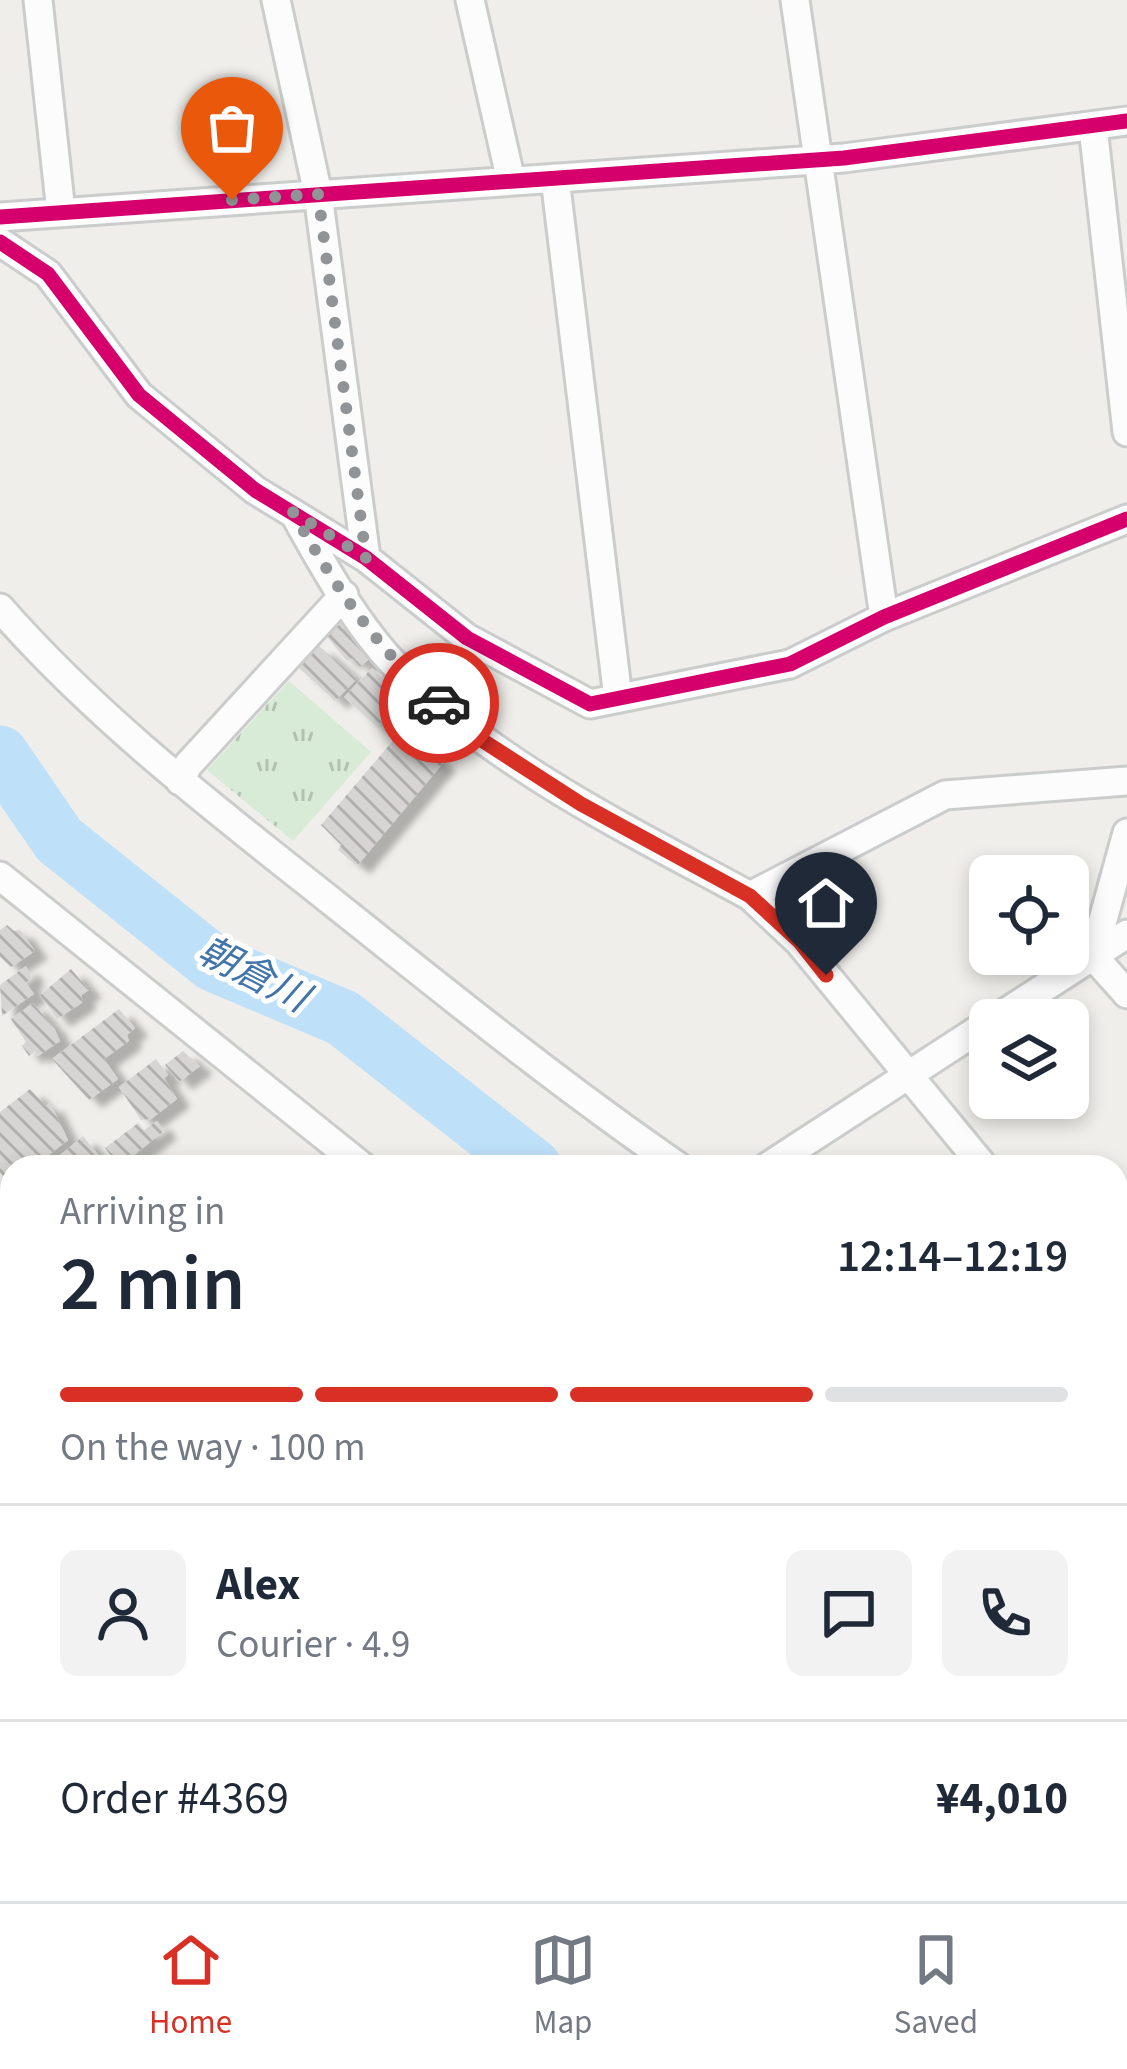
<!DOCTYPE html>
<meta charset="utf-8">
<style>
body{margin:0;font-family:"Source Sans 3","Noto Sans JP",sans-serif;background:#f2f2f3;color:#1f2937;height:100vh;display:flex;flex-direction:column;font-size:45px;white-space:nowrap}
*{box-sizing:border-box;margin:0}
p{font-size:39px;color:#747a83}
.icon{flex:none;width:66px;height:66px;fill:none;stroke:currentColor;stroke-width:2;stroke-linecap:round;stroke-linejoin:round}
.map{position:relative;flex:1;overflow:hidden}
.drawer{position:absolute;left:0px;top:1155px;width:1128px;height:747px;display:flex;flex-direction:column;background:#fff;border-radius:36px 36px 0 0;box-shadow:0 6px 18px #0003}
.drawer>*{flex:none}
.buttons{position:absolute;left:969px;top:855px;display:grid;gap:24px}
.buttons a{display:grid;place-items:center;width:120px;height:120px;border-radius:18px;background:#fff;box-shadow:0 6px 18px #0003;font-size:60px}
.pin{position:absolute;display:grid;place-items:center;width:102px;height:102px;color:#fff;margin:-123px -51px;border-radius:50% 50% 50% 0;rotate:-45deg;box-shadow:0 0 12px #0007}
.pin .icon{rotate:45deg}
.courier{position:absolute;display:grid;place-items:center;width:120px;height:120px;margin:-60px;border:9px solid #d93025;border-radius:50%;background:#fff;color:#222;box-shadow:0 3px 15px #0007}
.summary em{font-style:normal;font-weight:600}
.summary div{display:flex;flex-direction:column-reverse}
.summary{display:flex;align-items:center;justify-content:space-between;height:204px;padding:0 60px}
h1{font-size:78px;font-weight:600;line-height:90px}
.bar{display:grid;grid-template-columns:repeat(4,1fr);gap:18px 12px;align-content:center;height:144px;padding:0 60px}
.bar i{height:15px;border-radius:9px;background:#e0e1e3}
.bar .current{background:#d93025}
.bar p{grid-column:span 4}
.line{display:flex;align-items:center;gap:30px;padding:0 60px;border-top:3px solid #e0e1e3}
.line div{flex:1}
.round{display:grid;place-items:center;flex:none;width:126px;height:126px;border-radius:18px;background:#f2f2f3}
.menu{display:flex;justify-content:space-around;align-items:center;height:168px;border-top:3px solid #e0e1e3;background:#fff;font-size:33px;color:#747a83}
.menu a{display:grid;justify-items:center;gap:6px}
.menu .current{color:#d93025}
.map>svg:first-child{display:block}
</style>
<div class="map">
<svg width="1127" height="1901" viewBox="0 0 1127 1901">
<defs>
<pattern id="forest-firs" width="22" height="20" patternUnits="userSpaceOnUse" patternTransform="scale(3)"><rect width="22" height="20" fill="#d8ebd6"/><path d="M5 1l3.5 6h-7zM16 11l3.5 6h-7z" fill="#b2c2b1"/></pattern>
<pattern id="park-tufts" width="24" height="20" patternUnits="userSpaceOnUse" patternTransform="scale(3)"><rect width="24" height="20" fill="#d8ebd6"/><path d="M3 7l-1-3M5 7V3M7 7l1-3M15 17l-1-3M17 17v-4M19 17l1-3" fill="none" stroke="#b2c2b1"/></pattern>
<pattern id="building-back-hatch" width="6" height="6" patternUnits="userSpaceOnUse" patternTransform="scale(3)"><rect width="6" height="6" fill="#d6d5d3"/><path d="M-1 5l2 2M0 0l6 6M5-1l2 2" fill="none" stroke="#b1b0af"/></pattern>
<filter id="shadow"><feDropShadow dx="13" dy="8" stdDeviation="3" flood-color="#0004"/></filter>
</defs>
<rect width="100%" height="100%" fill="#efeeea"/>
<path fill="url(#forest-firs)" d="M0 1839 12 1851V1885L0 1896Z
M81 1890H129L147 1901H91Z
M344 1890H400L401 1901H346Z"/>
<path fill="url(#park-tufts)" d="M289 681 371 752 293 841 207 770Z"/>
<path fill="#d8ebd6" d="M250 1890H342L344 1901 179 1900Z"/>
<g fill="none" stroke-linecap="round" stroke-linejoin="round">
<path stroke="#bfe0f9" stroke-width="57" d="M0 754 59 840 213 963 343 1018 533 1167
M1116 1666 1118 1681 1127 1689"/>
</g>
<path fill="url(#building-back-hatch)" filter="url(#shadow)" d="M351 616 378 651 360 667 352 658 347 661 328 638V633Z
M319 646 357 679 335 701 299 668Z
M372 668 392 687 388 690 400 702 377 727 344 697Z
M403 729 443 763 357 866 338 850 341 845 321 825Z
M7 925 14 931 20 930 35 951 11 967 0 957V930Z
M26 966 32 978 26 983 34 994 2 1016 0 985Z
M71 969 89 990 81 995 83 1002 57 1019 40 995Z
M33 1003 54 1028 60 1041 38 1056 35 1051 29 1056 22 1046 26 1042 11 1019Z
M119 1009 135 1028 127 1035 129 1041 104 1059 118 1079 89 1100 52 1059Z
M183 1051 200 1066 179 1082 165 1065Z
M156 1059 168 1075 164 1078 177 1099 151 1119 141 1120 119 1087Z
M30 1089 46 1106 50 1103 68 1140 33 1167H12V1189L0 1173V1112Z
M157 1121 164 1131 119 1167 105 1148 138 1123 144 1130Z
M83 1136 108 1167H46Z
M0 1307 6 1316 1 1319 10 1332 0 1339Z
M12 1341V1384L0 1393V1351Z
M12 1395V1422L0 1406Z
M12 1576V1726L6 1728 4 1722 0 1723V1580Z
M31 1890H37L45 1901H15Z
M167 1890H188L178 1901H158Z
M325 1890H343L344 1901H326Z
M418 1890H442L443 1901H419Z
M445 1890H475L477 1901H446Z"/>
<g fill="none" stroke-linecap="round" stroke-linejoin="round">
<defs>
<path id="street" d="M38 0 61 212
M276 0 318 194 366 558
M470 0 511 181
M795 0 884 617
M1093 127 1127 432
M555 178 618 698
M0 217 844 158 1127 121
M0 242 48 274 139 395 255 490 366 558 467 638 590 704 790 664 884 617 1127 519
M295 515C322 564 358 628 397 667 498 767 627 829 750 896L945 795 1127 781
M0 608C99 721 219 812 336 905 449 995 560 1085 679 1167
M180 781 188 765 344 595
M1127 833 1093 956 1127 994
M0 876 363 1167
M750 896 799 942 984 1167
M994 1020 1127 934
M767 1167 990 1022
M0 1233 12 1248
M1116 1323 1127 1336
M0 1513 12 1515
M1116 1526 1127 1534
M1116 1791 1127 1801
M646 1890 648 1901"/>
<path id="primary" d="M1116 1855 1127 1853
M887 1901 942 1890
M1077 1901 1127 1891"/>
</defs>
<use href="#street" stroke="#cbcccc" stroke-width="33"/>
<use href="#primary" stroke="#d7ceb8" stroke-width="51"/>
<path stroke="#cacfcc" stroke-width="6" stroke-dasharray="12 6" stroke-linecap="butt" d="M0 1744 12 1741"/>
<use href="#street" stroke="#fdfcfc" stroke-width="27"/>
<use href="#primary" stroke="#f4f2e9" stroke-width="45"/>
<defs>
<path id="cycleway" d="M0 217 844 158 1127 121
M0 242 48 274 139 395 255 490 366 558 467 638 590 704 790 664 884 617 1127 519"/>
</defs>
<use href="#cycleway" stroke="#fff" stroke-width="22"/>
<use href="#cycleway" stroke="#d6006c" stroke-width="15"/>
</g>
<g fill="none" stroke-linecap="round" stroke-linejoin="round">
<path stroke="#919496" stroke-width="12" stroke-dasharray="0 21.6" d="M232 200 318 194 366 558 293 512C334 585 376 648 439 703"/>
<path stroke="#d93025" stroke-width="15" d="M439 703 477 737 581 804 750 896 800 942 826 975"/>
</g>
<g text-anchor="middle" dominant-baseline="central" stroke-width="10" stroke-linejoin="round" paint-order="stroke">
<g font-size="39" font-style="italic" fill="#4174aa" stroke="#fff">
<text transform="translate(253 975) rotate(27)">朝倉川</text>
</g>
</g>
</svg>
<div class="buttons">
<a><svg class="icon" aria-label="locate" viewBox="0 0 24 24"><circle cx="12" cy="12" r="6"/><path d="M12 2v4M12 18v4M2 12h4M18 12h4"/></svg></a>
<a><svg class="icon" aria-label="layers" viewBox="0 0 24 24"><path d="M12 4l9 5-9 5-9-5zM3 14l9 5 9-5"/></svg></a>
</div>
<div class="pin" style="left:232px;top:200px;background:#ea580c"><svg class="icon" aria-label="bag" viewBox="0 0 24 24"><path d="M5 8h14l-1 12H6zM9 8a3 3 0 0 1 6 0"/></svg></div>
<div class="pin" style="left:826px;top:975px;background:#1f2937"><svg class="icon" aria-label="home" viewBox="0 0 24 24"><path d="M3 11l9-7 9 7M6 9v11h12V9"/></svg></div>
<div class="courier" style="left:439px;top:703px"><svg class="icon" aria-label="car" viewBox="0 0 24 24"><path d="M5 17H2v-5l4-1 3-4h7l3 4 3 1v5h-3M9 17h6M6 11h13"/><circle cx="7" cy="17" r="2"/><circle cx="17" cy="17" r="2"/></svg></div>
<section class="drawer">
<div class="summary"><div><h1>2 min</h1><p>Arriving in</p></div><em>12:14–12:19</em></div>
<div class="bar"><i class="current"></i><i class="current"></i><i class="current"></i><i></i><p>On the way · 100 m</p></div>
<div class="line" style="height:216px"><a class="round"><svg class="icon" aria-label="person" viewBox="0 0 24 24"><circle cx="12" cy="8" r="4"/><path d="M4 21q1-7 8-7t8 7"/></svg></a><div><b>Alex</b><p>Courier · 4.9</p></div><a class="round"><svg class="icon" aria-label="chat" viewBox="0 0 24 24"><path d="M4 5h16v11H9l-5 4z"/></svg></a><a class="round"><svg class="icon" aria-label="phone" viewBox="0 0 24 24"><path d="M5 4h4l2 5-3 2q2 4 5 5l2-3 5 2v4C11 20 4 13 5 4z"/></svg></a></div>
<div class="line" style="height:156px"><div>Order #4369</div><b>¥4,010</b></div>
</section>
</div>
<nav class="menu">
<a class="current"><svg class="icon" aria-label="home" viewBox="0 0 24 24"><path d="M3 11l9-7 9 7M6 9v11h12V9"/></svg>Home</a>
<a><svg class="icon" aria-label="map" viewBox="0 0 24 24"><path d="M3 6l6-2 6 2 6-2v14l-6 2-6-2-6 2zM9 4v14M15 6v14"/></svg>Map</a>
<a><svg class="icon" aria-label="saved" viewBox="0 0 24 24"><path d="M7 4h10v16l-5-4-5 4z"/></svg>Saved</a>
</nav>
